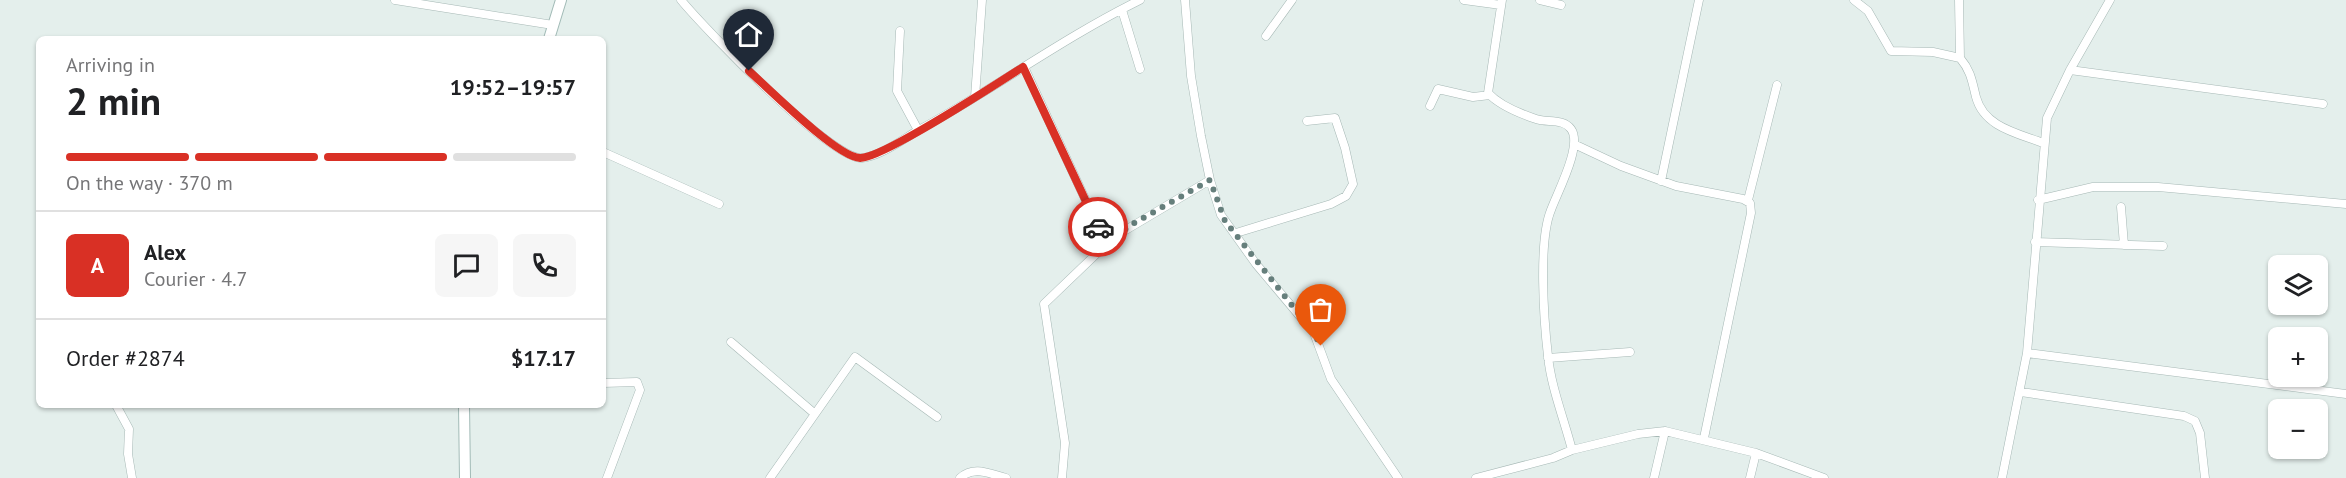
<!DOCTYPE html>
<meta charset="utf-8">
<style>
body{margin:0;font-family:"PT Sans",sans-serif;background:#f6f6f6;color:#202124;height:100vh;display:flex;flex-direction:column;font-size:22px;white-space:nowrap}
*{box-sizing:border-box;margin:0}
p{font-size:20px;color:#757577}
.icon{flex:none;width:33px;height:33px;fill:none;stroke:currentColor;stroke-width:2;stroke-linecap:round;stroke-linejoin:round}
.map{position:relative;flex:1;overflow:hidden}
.side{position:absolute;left:36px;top:36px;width:570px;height:372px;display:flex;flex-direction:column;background:#fff;border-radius:9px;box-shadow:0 2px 4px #0004}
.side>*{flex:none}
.tools{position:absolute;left:2268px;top:255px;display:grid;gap:12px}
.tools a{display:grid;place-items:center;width:60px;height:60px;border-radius:9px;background:#fff;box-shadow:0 2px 4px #0004;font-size:30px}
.pin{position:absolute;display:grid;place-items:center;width:51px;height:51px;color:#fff;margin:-62px -26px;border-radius:50% 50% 50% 0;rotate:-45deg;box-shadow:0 0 6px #0007}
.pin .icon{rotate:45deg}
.courier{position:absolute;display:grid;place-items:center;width:60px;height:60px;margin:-30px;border:4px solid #d93025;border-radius:50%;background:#fff;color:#222;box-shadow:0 2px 8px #0007}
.headline em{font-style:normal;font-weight:800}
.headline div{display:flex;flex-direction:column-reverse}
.headline{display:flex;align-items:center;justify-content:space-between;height:102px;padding:0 30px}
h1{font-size:39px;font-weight:800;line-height:45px}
.bar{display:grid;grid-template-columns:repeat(4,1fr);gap:9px 6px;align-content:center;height:72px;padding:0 30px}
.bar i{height:8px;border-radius:4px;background:#e0e0e0}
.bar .on{background:#d93025}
.bar p{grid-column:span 4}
.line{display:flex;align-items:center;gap:15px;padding:0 30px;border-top:2px solid #e0e0e0}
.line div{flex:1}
.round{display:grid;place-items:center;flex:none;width:63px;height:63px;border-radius:9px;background:#f6f6f6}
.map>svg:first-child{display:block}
</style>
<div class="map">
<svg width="2346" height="478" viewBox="0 0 2346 478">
<rect width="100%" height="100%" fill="#e4efec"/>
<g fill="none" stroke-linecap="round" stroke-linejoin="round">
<defs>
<path id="street" d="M395 0 553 25
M681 0C704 28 831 160 862 158 881 156 903 139 919 130 994 89 1063 38 1140 0
M1185 0 1191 76 1201 136 1210 180 1221 215 1256 264 1314 333 1331 379 1398 478
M1464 0 1501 5
M1502 0 1488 93C1499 105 1521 114 1536 119 1547 123 1563 118 1571 129 1583 145 1557 193 1551 210 1538 241 1544 322 1548 356 1551 387 1564 419 1572 450
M1540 0 1561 5
M1854 0 1868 11 1891 51 1933 52 1960 58C1971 71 1972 81 1976 97 1984 127 2017 133 2043 143
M1959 0 1960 58
M1122 10 1140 69
M900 31 897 91 918 130
M1266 36 1292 0
M1024 67 1106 244
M2070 70 2323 104
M975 97 982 0
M1430 106 1438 89 1473 97 1490 95
M1574 144 1621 166 1676 186 1743 199 1750 203 1751 213 1704 438
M603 152 719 204
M1661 181 1699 0
M1748 200 1777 85
M2038 200 2093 187H2158L2346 204
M2121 207 2124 245
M1236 233 1331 204 1346 196 1353 184 1345 148 1335 118 1307 121
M2035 242 2163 246
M731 342 815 414
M2027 353 2346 394
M1548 358 1630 352
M603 383 637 382 640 390 607 478
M2021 392 2184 416 2195 421 2200 433 2205 478
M116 405 129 429 128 454 132 478
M770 478 855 357 937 417
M960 478C974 465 990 474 1006 478
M1062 478 1065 443 1044 304 1114 237 1210 180
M1476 478 1553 458 1572 450 1638 434 1665 431 1756 453 1824 478
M1654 478 1665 431
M1750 478 1756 453
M2002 478 2027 353 2047 118 2070 70 2110 0"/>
<path id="secondary" d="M549 39 561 0
M464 405 465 478"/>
</defs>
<use href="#street" stroke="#a6b8b5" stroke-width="9"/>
<use href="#secondary" stroke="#a2bbb7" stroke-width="12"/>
<use href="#street" stroke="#fff" stroke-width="8"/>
<use href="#secondary" stroke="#fff" stroke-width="10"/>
</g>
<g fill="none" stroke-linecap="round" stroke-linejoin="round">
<path stroke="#667f7c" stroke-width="6" stroke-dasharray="0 10.8" d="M1098 227 1106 244 1131 225 1210 180 1225 221 1314 333 1321 346"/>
<path stroke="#d93025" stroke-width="8" d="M749 71C769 89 837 157 860 158 882 159 998 83 1023 67L1098 227"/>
</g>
</svg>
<div class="tools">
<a><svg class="icon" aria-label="layers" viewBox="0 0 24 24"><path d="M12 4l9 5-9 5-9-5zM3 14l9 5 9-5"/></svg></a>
<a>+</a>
<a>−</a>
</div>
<div class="pin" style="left:1321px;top:346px;background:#ea580c"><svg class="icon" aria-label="bag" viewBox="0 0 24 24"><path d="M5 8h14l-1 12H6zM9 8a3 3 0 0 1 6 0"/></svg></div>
<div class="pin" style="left:749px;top:71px;background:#1f2937"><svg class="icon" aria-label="home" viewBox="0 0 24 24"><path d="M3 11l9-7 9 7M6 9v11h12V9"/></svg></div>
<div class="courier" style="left:1098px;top:227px"><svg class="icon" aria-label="car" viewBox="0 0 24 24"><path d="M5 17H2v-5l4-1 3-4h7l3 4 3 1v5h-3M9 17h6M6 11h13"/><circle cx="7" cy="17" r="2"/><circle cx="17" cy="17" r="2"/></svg></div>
<section class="side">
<div class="headline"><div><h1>2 min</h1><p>Arriving in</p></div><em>19:52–19:57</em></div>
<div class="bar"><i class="on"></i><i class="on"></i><i class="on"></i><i></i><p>On the way · 370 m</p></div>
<div class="line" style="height:108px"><b class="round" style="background:#d93025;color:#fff">A</b><div><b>Alex</b><p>Courier · 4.7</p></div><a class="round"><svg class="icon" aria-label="chat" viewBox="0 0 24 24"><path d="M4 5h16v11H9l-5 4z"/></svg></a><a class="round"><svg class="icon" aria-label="phone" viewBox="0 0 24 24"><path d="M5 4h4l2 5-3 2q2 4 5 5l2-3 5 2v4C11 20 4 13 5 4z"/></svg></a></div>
<div class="line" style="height:78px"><div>Order #2874</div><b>$17.17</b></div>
</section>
</div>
